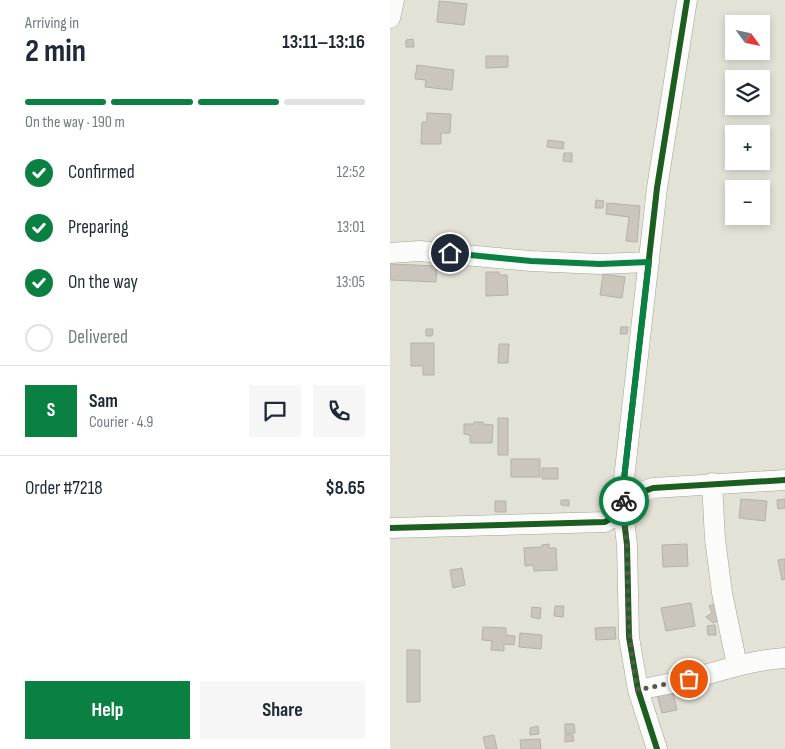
<!DOCTYPE html>
<meta charset="utf-8">
<style>
body{margin:0;font-family:"Sofia Sans Condensed",sans-serif;background:#f6f6f7;color:#1f2937;height:100vh;display:flex;flex-direction:column;font-size:19px;white-space:nowrap}
*{box-sizing:border-box;margin:0}
p{font-size:16px;color:#747a83}
.icon{flex:none;width:28px;height:28px;fill:none;stroke:currentColor;stroke-width:2;stroke-linecap:round;stroke-linejoin:round}
.map{position:relative;flex:1;overflow:hidden}
.drawer{display:flex;flex-direction:column;background:#fff;width:390px}
.drawer>*{flex:none}
.needle{width:32px;rotate:123deg}
.tools{position:absolute;left:335px;top:15px;display:grid;gap:10px}
.tools a{display:grid;place-items:center;width:45px;height:45px;border-radius:0px;background:#fff;box-shadow:0 2px 8px #0003;font-size:25px}
.pin{position:absolute;display:grid;place-items:center;width:42px;height:42px;color:#fff;margin:-21px;border:2px solid #fff;border-radius:50%;box-shadow:0 1px 5px #0007}
.courier{position:absolute;display:grid;place-items:center;width:50px;height:50px;margin:-25px;border:4px solid #0b8043;border-radius:50%;background:#fff;color:#222;box-shadow:0 1px 6px #0007}
.summary em{font-style:normal;font-weight:700}
.summary div{display:flex;flex-direction:column-reverse}
.summary{display:flex;align-items:center;justify-content:space-between;height:85px;padding:0 25px}
h1{font-size:32px;font-weight:700;line-height:38px}
.bar{display:grid;grid-template-columns:repeat(4,1fr);gap:8px 5px;align-content:center;height:60px;padding:0 25px}
.bar i{height:6px;border-radius:4px;background:#e0e1e3}
.bar .on{background:#0b8043}
.bar p{grid-column:span 4}
.line{display:flex;align-items:center;gap:12px;padding:0 25px;border-top:1px solid #e0e1e3}
.line div{flex:1}
.round{display:grid;place-items:center;flex:none;width:52px;height:52px;border-radius:0px;background:#f6f6f7}
ol{padding:0 25px;list-style:none}
li{display:flex;align-items:center;gap:15px;height:55px}
li p{margin-inline-start:auto}
li .icon{padding:5px;border-radius:50%;background:#0b8043;color:#fff;stroke-width:4}
li:last-child{color:#747a83}
li i{width:28px;height:28px;border:2px solid #e0e1e3;border-radius:50%}
.button{display:flex;gap:10px;margin-top:auto;padding:10px 25px}
.button a{flex:1;height:58px;border-radius:0px;background:#0b8043;color:#fff;font-size:20px;font-weight:700;line-height:58px;text-align:center}
.button a+a{background:#f6f6f7;color:#1f2937}
main{display:flex;flex:1;min-height:0}
.map>svg:first-child{display:block}
</style>
<main>
<section class="drawer">
<div class="summary"><div><h1>2 min</h1><p>Arriving in</p></div><em>13:11–13:16</em></div>
<div class="bar"><i class="on"></i><i class="on"></i><i class="on"></i><i></i><p>On the way · 190 m</p></div>
<ol>
<li><svg class="icon" aria-label="check" viewBox="0 0 24 24"><path d="M5 12l5 5 9-10"/></svg>Confirmed<p>12:52</p></li>
<li><svg class="icon" aria-label="check" viewBox="0 0 24 24"><path d="M5 12l5 5 9-10"/></svg>Preparing<p>13:01</p></li>
<li><svg class="icon" aria-label="check" viewBox="0 0 24 24"><path d="M5 12l5 5 9-10"/></svg>On the way<p>13:05</p></li>
<li><i></i>Delivered</li>
</ol>
<div class="line" style="height:90px"><b class="round" style="background:#0b8043;color:#fff">S</b><div><b>Sam</b><p>Courier · 4.9</p></div><a class="round"><svg class="icon" aria-label="chat" viewBox="0 0 24 24"><path d="M4 5h16v11H9l-5 4z"/></svg></a><a class="round"><svg class="icon" aria-label="phone" viewBox="0 0 24 24"><path d="M5 4h4l2 5-3 2q2 4 5 5l2-3 5 2v4C11 20 4 13 5 4z"/></svg></a></div>
<div class="line" style="height:65px"><div>Order #7218</div><b>$8.65</b></div>
<div class="button"><a>Help</a><a>Share</a></div>
</section>
<div class="map">
<svg width="395" height="749" viewBox="0 0 395 749">
<rect width="100%" height="100%" fill="#e3e2d7"/>
<path fill="#cbc6bc" stroke="#b4b1a9" d="M49 1 77 4 74 25 47 22Z
M23 39 24 47H16V40Z
M96 56H118V67L96 68Z
M27 65 64 70 62 90 35 87 36 80 25 79Z
M37 113 61 114 60 133H51V144H31L32 122H37Z
M158 140 174 142 173 149 157 147Z
M174 153H182V162L173 161Z
M206 200 214 201 213 208H205Z
M217 203 250 206 247 242 236 241 239 217 216 214Z
M0 264 47 266 46 282 0 280Z
M96 272H109V275H117L118 295 96 296Z
M213 274 235 277 232 298 210 295Z
M231 327H238L237 334H230Z
M36 329H43L42 336H36Z
M21 343H44V375H33V366H21Z
M109 344H119L118 363H108Z
M108 418H118V455H108Z
M84 422H93V424L103 425 102 443H80V435L74 434V424H84Z
M121 459H150V477H121Z
M152 468H168V479H152Z
M220 489 229 490V509H219Z
M351 499 377 501 375 521 349 518Z
M395 499V508L388 509 387 500Z
M171 500H179V506L171 505Z
M105 501H116V512H105Z
M159 544V548H166L167 570 144 571 143 565 135 566 134 548 152 547V545Z
M297 544 298 566 273 567 272 545Z
M395 559V579L392 580 388 560Z
M72 568 75 585 63 588 60 570Z
M329 602 330 620 323 623 316 617 322 613 319 606Z
M301 603 305 626 276 631 271 608Z
M165 606H174L173 617 164 616Z
M142 607 151 608 150 619 141 617Z
M325 625 326 635H318L317 626Z
M93 627 116 628V635L125 636 124 645 114 644V651L101 650 102 641 92 640Z
M225 627 226 639 206 640 205 628Z
M130 633 152 635 151 649 129 647Z
M17 650H30V702H17Z
M282 688 287 710 272 713 266 691Z
M175 724H184L185 733 175 734Z
M148 726 149 734 140 735V728Z
M104 735 107 749H96L93 737Z
M175 735H183L184 741 175 742Z
M150 739 151 749H131L130 740Z"/>
<g fill="none" stroke-linecap="round" stroke-linejoin="round">
<defs>
<path id="minor" d="M0 18 4 0
M0 253 29 251 141 261 210 264 259 262
M322 483 325 539 332 593 347 665
M0 528 215 522 233 511 244 495 263 488 395 480
M248 690C266 686 284 683 301 679 333 670 362 660 395 658
M267 749 248 690 239 637 237 545 233 511 234 479 267 188 297 0"/>
</defs>
<use href="#minor" stroke="#a3a299" stroke-width="21"/>
<use href="#minor" stroke="#fbfbf9" stroke-width="20"/>
<defs>
<path id="cycleway" d="M0 528 215 522 233 511 244 495 263 488 395 480
M267 749 248 690 239 637 237 545 233 511 234 479 267 188 297 0"/>
</defs>
<use href="#cycleway" stroke="#fff" stroke-width="9"/>
<use href="#cycleway" stroke="#1b5e20" stroke-width="6"/>
</g>
<g fill="none" stroke-linecap="round" stroke-linejoin="round">
<path stroke="#595850" stroke-width="5" stroke-dasharray="0 9" d="M234 501C233 517 236 532 237 547 238 596 237 642 248 690L299 679"/>
<path stroke="#0b8043" stroke-width="6" d="M60 253 141 261 210 264 259 262 234 479V501"/>
</g>
</svg>
<div class="tools">
<a><svg class="needle" viewBox="-14 -14 28 28"><path d="M0-13l5 13h-10z" fill="#e53935"/><path d="M0 13l5-13h-10z" fill="#747a83"/></svg></a>
<a><svg class="icon" aria-label="layers" viewBox="0 0 24 24"><path d="M12 4l9 5-9 5-9-5zM3 14l9 5 9-5"/></svg></a>
<a>+</a>
<a>−</a>
</div>
<div class="pin" style="left:299px;top:679px;background:#ea580c"><svg class="icon" aria-label="bag" viewBox="0 0 24 24"><path d="M5 8h14l-1 12H6zM9 8a3 3 0 0 1 6 0"/></svg></div>
<div class="pin" style="left:60px;top:253px;background:#1f2937"><svg class="icon" aria-label="home" viewBox="0 0 24 24"><path d="M3 11l9-7 9 7M6 9v11h12V9"/></svg></div>
<div class="courier" style="left:234px;top:501px"><svg class="icon" aria-label="bike" viewBox="0 0 24 24"><circle cx="6" cy="16" r="4"/><circle cx="18" cy="16" r="4"/><path d="M6 16l4-8h5l3 8M10 8l3 8H6M13 5h3"/></svg></div>
</div>
</main>
